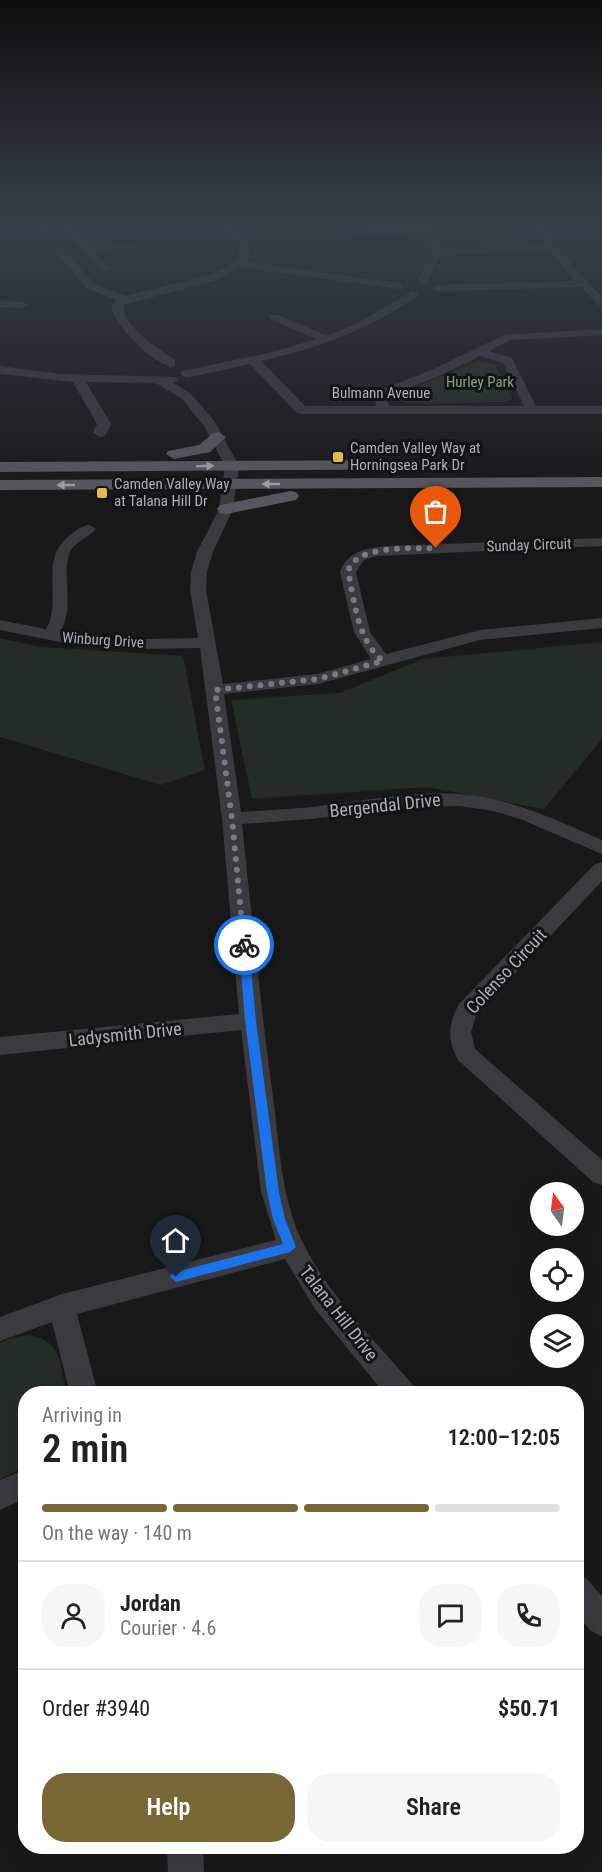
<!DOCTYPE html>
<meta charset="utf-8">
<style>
body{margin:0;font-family:"Roboto Condensed",sans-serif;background:#f6f6f6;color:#222;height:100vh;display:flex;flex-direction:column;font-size:22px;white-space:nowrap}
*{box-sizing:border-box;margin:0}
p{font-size:20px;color:#767676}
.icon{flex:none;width:33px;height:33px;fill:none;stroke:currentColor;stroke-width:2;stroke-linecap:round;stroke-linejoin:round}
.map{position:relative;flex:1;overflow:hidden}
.panel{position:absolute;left:18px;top:1386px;width:566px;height:468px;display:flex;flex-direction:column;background:#fff;border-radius:24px;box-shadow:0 6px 24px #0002}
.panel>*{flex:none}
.needle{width:39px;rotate:346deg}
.controls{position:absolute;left:530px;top:1182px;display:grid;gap:12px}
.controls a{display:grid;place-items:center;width:54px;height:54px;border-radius:50%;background:#fff;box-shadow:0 6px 24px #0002;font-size:30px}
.pin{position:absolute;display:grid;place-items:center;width:51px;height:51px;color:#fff;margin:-62px -26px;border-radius:50% 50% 50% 0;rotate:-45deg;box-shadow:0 0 6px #0007}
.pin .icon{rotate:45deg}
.courier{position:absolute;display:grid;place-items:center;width:60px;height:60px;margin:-30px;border:4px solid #1a73e8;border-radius:50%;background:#fff;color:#222;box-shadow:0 2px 8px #0007}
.headline em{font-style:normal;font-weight:600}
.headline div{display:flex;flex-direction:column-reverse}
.headline{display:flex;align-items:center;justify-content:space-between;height:102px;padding:0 24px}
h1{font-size:39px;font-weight:600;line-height:45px}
.bar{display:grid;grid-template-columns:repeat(4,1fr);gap:9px 6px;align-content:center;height:72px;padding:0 24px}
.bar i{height:8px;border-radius:4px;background:#e0e0e0}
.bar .current{background:#786634}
.bar p{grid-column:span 4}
.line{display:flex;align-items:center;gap:15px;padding:0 24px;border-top:2px solid #e0e0e0}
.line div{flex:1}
.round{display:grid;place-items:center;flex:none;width:63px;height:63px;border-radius:24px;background:#f6f6f6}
.primary-button{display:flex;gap:12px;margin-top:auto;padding:12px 24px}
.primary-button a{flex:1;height:69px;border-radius:24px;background:#786634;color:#fff;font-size:24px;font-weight:600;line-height:69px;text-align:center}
.primary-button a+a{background:#f6f6f6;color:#222}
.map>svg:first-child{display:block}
</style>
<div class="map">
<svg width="602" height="1872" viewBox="0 0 602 1872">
<rect width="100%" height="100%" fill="#19191a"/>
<path fill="#252c26" d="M479 361 495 364 512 398 508 402 412 404 398 401 402 393Z
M0 638 41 647 183 656 205 770 161 785 0 737Z
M602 642V739L544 809 427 787 252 799 231 700 340 693 423 659Z
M28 1335C63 1341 59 1363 67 1393L26 1394 25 1467 0 1479V1343L11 1338Z"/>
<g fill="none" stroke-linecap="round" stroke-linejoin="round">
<path fill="#3a3a3f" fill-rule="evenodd" d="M36 227H46L94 284 126 296 209 275 229 266 239 256 238 244 220 227H230L248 243 250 256 245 262 399 283 404 286 399 289 240 267 217 280 124 305C121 326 160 350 175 360V366L171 367C150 361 118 329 111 308L116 300 86 288Z
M62 227H72L91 248 133 243 138 246 133 249 96 253 110 269 109 271H101Z
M533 227H543L578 272 602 297V306L598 305 581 287 437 291 432 288 437 285 575 281 551 251 441 255 427 283 423 284 418 281 432 252 430 238H438L441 249 547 245Z
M427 228 432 231 431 233 352 237 347 234 352 231Z
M413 291 418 294 417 296C369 330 318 348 261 361L305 406H376L375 398 386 388 431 370 504 335 602 329V335L510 340 489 351 512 358 536 406H602V414H302L297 413 250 364 186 378 180 374 182 371 273 352 316 339 270 319V315H278L327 336 358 323ZM480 356 503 363 524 406H389L387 399 394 394 439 376Z
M0 301 23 302 29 305 23 308 0 307Z
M0 366 61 374 176 377 178 380 173 383 190 393 215 422 239 466 233 509 213 552 207 572 206 590 223 684 317 674 371 659 354 632 340 572C348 550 368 548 388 546L602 538V546L376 556 364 560 356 572 370 632 386 654 480 630 602 618V628L480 640 318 684 224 694 241 812C270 810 299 809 327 805 377 799 427 788 477 796 521 803 562 822 602 840V854L520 819 493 811 460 806 407 807 311 819 242 824C252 918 261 1011 274 1104 280 1152 282 1202 304 1245 331 1298 375 1341 413 1385L417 1394H385L315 1309 285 1259 77 1314 98 1394H70L52 1322 0 1341V1317L62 1294 276 1240 261 1192 241 1030 0 1055V1037L239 1014 222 819 200 648 144 649 75 645 0 630V620L46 629C63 600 38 560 69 536 75 531 81 526 89 525L96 529C90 537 77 540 71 550 59 573 77 603 60 632L144 639 198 638 190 590 191 572 197 552 219 509 225 466 204 426 182 399 156 383 86 382 111 424 105 436 100 437 93 433 97 424 73 382 0 374Z
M602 862V881L476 1015 471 1032 475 1049 602 1160V1185L593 1182 458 1060C447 1040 448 1024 459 1004L595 864Z
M26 1469V1498L0 1510V1480Z
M576 1574 587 1579 602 1596V1636L591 1631 576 1614Z
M167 1846H203L204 1872H168Z"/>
<path fill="#56575e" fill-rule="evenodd" d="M218 432 226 437 210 452 174 459 166 454 168 451 199 445 212 434Z
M450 460 458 465 456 469 0 472V462Z
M602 477V487L0 490V480Z
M290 491 296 492 299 496 296 500 226 514 220 513 217 509 220 505Z"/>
</g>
<defs><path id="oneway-solid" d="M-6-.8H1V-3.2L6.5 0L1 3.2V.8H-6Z" transform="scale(1.5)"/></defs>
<g fill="#9b9da7">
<use href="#oneway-solid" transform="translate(205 466) rotate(-1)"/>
<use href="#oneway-solid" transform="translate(271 484) rotate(180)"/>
<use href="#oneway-solid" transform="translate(66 485) rotate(180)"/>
</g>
<linearGradient id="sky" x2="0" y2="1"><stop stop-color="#0e0e0e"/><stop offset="0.46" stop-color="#383e49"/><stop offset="1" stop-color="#383e49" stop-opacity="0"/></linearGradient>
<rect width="602" height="489" fill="url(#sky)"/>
<path fill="#1a73e8" d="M244 942 249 945 256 1021 279 1192 285 1219 296 1247 290 1252 176 1282 170 1277 172 1273 283 1244 273 1219 267 1192 245 1021 239 945Z"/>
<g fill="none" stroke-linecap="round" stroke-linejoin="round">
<path stroke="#797a81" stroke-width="6" stroke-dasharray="0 10.8" d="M244 945 232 819 215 690 318 679 383 661C357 640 355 602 348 572 354 544 413 549 436 548"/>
</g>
<g fill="#e2b849" stroke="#141415" stroke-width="2">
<rect x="332" y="451" width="12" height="12" rx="3"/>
<rect x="96" y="487" width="12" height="12" rx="3"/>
</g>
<g text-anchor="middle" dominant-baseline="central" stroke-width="6" stroke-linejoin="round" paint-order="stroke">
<g font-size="15" fill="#85a289" stroke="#141415">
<text x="480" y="382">Hurley Park</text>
</g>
<g font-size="15" fill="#acafb9" stroke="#141415">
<text x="381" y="393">Bulmann Avenue</text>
<text transform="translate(529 545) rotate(-2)">Sunday Circuit</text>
<text transform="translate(103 640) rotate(4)">Winburg Drive</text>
</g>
<g font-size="15" fill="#acafb9" stroke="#141415" text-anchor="start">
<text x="350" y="448">Camden Valley Way at<tspan x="350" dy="17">Horningsea Park Dr</tspan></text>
<text x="114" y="484">Camden Valley Way<tspan x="114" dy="17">at Talana Hill Dr</tspan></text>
</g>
<g font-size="18" fill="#acafb9" stroke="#141415">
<text transform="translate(385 805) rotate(-6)">Bergendal Drive</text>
<text transform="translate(506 971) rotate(-47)">Colenso Circuit</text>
<text transform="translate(125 1034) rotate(-6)">Ladysmith Drive</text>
<text transform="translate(339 1313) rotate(52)">Talana Hill Drive</text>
</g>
</g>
</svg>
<div class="controls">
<a><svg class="needle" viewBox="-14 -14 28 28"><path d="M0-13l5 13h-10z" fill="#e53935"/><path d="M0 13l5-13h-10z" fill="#767676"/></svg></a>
<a><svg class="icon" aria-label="locate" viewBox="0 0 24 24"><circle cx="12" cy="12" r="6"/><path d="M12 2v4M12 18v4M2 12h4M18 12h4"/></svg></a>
<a><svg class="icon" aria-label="layers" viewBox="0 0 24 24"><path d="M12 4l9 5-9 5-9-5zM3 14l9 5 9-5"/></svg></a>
</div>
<div class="pin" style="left:436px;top:548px;background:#ea580c"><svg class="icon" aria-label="bag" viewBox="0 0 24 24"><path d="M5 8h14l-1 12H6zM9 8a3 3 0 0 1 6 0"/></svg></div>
<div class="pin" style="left:176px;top:1277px;background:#1f2937"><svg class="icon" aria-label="home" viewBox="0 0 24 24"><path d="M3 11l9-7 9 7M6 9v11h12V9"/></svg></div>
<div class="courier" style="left:244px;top:945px"><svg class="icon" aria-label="bike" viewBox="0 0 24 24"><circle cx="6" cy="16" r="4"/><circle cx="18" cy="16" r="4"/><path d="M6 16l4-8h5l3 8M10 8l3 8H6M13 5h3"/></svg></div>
<section class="panel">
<div class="headline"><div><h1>2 min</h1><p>Arriving in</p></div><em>12:00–12:05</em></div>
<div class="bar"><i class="current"></i><i class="current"></i><i class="current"></i><i></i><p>On the way · 140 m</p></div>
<div class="line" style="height:108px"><a class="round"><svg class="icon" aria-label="person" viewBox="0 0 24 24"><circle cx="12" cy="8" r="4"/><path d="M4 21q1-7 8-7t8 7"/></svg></a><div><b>Jordan</b><p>Courier · 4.6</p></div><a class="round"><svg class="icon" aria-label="chat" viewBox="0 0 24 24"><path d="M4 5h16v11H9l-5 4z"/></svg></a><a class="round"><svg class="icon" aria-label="phone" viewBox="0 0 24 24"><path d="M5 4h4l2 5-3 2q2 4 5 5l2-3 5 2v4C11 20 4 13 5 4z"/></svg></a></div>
<div class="line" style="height:78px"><div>Order #3940</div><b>$50.71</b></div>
<div class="primary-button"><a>Help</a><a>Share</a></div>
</section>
</div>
